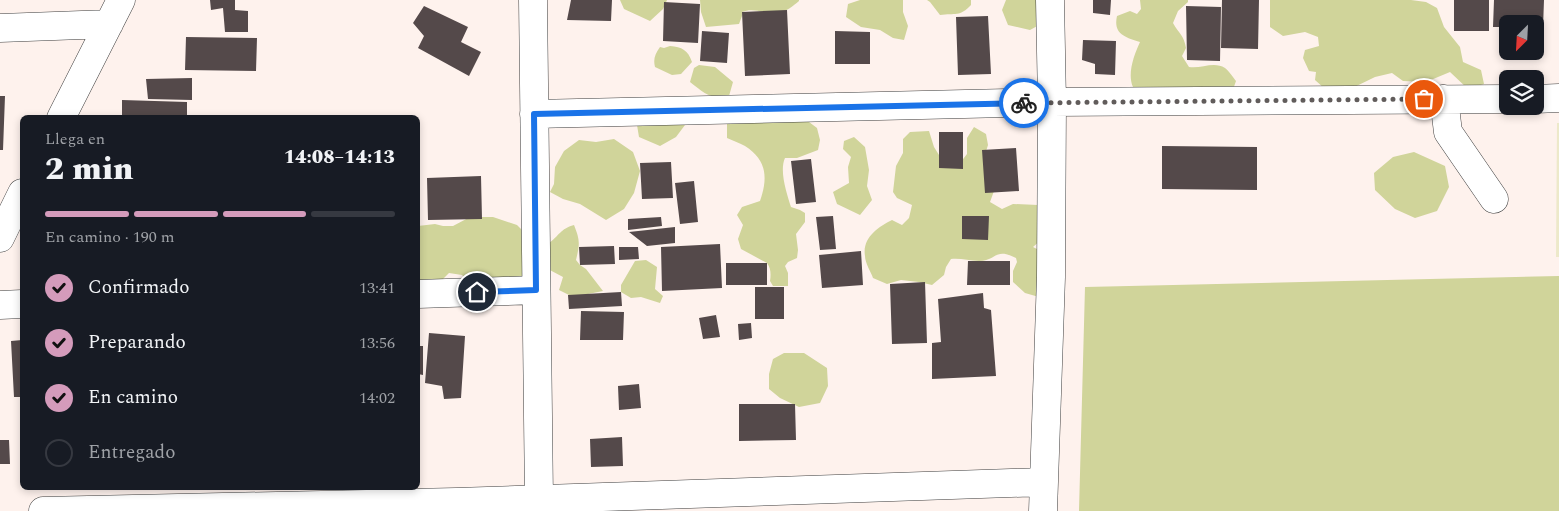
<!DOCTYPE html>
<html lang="es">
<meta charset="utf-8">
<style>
body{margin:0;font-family:Spectral,serif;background:#20242c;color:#f1f3f6;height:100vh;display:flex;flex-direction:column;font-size:19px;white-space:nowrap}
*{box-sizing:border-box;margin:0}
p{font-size:16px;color:#9ea1a6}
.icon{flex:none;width:28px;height:28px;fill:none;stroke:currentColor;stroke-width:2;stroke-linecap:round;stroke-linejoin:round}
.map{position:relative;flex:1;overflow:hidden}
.panel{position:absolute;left:20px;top:115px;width:400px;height:375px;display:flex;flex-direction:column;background:#171b24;border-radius:8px;box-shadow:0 2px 8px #0003}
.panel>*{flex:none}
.needle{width:32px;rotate:204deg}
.tools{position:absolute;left:1499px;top:15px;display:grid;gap:10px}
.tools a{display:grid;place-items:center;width:45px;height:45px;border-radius:8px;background:#171b24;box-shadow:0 2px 8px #0003;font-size:25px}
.pin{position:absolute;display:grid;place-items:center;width:42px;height:42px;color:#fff;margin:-21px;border:2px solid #fff;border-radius:50%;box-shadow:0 1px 5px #0007}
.courier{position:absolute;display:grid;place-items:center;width:50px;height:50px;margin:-25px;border:4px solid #1a73e8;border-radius:50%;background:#fff;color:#222;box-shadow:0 1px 6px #0007}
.head em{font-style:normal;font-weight:800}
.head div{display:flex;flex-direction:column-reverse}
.head{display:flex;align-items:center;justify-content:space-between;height:85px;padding:0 25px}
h1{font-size:32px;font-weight:800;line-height:38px}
.bar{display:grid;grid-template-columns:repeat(4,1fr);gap:8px 5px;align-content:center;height:60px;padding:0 25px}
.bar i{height:6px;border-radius:4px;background:#363941}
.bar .active{background:#d49bbb}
.bar p{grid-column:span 4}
ol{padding:0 25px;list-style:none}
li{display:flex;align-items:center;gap:15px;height:55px}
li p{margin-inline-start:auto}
li .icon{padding:5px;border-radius:50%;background:#d49bbb;color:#111;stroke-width:4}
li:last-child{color:#9ea1a6}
li i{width:28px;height:28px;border:2px solid #363941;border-radius:50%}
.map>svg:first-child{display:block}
</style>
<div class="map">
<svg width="1559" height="511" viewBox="0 0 1559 511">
<rect width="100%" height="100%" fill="#fef2ed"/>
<path fill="#d0d49a" d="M620 0H667L663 9 650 21 624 9Z
M700 0H799V1C793 6 786 12 778 13 766 15 755 7 742 12V16L739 24 706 27 701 12Z
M860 0H903V12L908 26 904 40 893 38 880 30 861 27 846 17 848 4Z
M927 0H971V5C960 17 955 13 940 15L930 2Z
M1006 0H1037L1041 24 1030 30 1008 25 1002 10Z
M1140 0H1188V2L1178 11 1173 23C1179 34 1184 35 1186 48L1182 56 1189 67C1201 69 1214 61 1225 68 1229 71 1233 77 1236 81L1230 98 1141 97C1139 94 1135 91 1133 87 1127 74 1134 55 1140 42 1125 37 1113 34 1117 16L1130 11 1137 14 1141 9Z
M1270 0H1411L1426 2 1437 8 1444 27 1460 47 1463 62 1481 70 1484 84 1468 89 1450 72 1426 82 1403 81 1392 73 1375 77 1334 97 1315 80 1316 72 1309 71 1303 58 1305 50 1319 46 1318 37 1305 32 1283 36 1270 27Z
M670 46C682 47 688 50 692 62L681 74 672 75 655 67C653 59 655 54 660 47L664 48Z
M699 65 715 67 733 82 729 96C711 100 704 93 690 82L694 68Z
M727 118 794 122H809L817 128 820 140 818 150 797 158H785C779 171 787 194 791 207L800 210 805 213V222L796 234 798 250 797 258 788 262 785 266 788 273V286H773L770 281C771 275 771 268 767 263L741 249 738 239 743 225 737 215 742 207 760 201C768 178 767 160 745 146 740 143 733 141 727 138Z
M688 121 676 137 660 146 639 137 637 125Z
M974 127 986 134 988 145 983 161 994 191 990 202 1002 209 1013 204 1038 205 1041 240 1033 247 1047 254 1046 299 1025 293 1013 282V271L1017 262 1016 258C994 247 997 261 979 261 969 261 961 258 951 259L946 267 944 275 932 285 919 282 901 280 887 284 873 278C871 272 865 263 865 256 862 238 878 227 892 220L902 225 909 218 912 205 897 198 893 192 896 166 903 153V139L910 132 929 131 934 147 944 163H960L967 154V138Z
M854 137 865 147 869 170 867 186 872 200 860 215 837 204 833 192 849 183 848 167 851 157 843 149 844 141Z
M614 139 633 152 640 171 634 193 624 209 606 220 580 204 563 199 550 192 554 184 555 167 564 151 579 140 596 142Z
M1414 152 1445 166 1449 187 1437 211 1415 218 1395 209 1375 190 1374 173 1393 157Z
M470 217H493L517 225 527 235 529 261 522 277 508 284 468 281 462 275 449 273 441 281 418 287V226L435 224 443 226H453Z
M574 225C580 240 580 244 576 260L580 265 586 269 603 291 573 297 559 290 563 277 546 268 548 244C560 235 560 229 574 225Z
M646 260 657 267 655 289 663 296 660 303 641 297 631 298 621 292V285L635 261Z
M1559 276V511H1079L1085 287Z
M784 353H804L827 368 828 386 820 403 799 407 780 398 769 389V374L773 359Z"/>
<path fill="#ede9ca" d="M1557 123H1559V257H1556Z"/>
<path fill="#54494a" d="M210 0H235V10L248 11V32H225L223 8 211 10Z
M571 0H612L611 21 567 20Z
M1093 0H1111L1110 15 1093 13Z
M1222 0H1259L1258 49 1221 48Z
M1454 0H1489V31H1454Z
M1494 0H1544L1543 28H1535V24H1508V27H1493Z
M664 2 700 4 698 43 663 41Z
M424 6 468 27 461 42 481 52 469 76 418 48 424 36 413 23Z
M1186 6 1221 7 1220 61 1187 60Z
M787 10 790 74 745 76 742 12Z
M988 16 991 74 958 75 956 17Z
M702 31 729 33 727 63 700 61Z
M835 31 870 32V64H835Z
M186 37 257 38 256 71 185 70Z
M1083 40 1116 41 1115 75 1095 74V64L1082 60Z
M192 78V100L148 99 146 79Z
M0 96H5L3 150H0Z
M122 100 187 102V118H122Z
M939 132H963V169L939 168Z
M1162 146 1257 147V190L1162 189Z
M1016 148 1019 191 985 193 982 150Z
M811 159 816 202 796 204 791 161Z
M671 162 673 198 642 199 640 163Z
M481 176 482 219 428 220 427 178Z
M694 181 698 222 680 224 675 183Z
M833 216 836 249 820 250 816 217Z
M962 216H989L988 240 962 239Z
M661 217 662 226 628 230V219Z
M675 227V243L647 246 629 232Z
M720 244 722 288 662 291 661 247Z
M614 246 615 264 580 265 579 247Z
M619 247H638L639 259 619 260Z
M861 251 863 285 822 288 819 255Z
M968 261H1010V285H967Z
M726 263H767V285H726Z
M925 282 927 343 892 344 890 284Z
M755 287H784V319H755Z
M621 292 622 306 569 309 568 295Z
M983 293 984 308 991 310 996 376 932 379V343L941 342 938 299Z
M581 311 624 312 623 340H580Z
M716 315 720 337 703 339 699 318Z
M751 323 752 338 739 340 738 324Z
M429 333 465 336 461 398 444 399 442 386 425 383Z
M22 340V397H14L11 341Z
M418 346H423V375L418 374Z
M639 384 641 408 619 410 618 386Z
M739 404H795L796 440 739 441Z
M622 437 623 466 591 467 590 439Z
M0 440H9L10 464H0Z"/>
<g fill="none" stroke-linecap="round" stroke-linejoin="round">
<defs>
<path id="minor" d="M533 0 539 499
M0 28 109 24
M1444 99 1448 132 1494 199
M1535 99 1559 98
M534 114 1052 102 1508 99
M61 118 121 0
M0 238 22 193
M418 294 536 290
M0 305 22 304
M43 511 456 502 1043 482
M1043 511 1051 277 1052 102 1050 0"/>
</defs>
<use href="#minor" stroke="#3f3f3f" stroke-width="29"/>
<use href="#minor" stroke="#fff" stroke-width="28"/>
</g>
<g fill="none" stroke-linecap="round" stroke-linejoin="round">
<path stroke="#615c5b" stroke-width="5" stroke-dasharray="0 9" d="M1024 103 1424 99"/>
<path stroke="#1a73e8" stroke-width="6" d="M477 292 536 290 534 114 1024 103"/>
</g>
</svg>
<div class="tools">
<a><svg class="needle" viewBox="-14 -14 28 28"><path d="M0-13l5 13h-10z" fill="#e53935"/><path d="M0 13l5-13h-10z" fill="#9ea1a6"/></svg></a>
<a><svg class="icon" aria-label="layers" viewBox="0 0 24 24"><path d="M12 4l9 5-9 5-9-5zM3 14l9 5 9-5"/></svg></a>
</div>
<div class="pin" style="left:1424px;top:99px;background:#ea580c"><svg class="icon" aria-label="bag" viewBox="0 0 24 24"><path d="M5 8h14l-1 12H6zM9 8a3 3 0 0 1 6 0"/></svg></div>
<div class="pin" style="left:477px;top:292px;background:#1f2937"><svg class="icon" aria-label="home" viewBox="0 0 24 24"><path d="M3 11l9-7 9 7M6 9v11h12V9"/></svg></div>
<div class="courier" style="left:1024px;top:103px"><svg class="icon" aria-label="bike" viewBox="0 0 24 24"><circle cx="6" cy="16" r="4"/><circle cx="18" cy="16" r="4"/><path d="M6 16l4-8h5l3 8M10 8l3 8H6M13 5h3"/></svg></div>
<section class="panel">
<div class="head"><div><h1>2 min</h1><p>Llega en</p></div><em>14:08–14:13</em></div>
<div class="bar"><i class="active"></i><i class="active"></i><i class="active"></i><i></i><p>En camino · 190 m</p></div>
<ol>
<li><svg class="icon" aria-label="check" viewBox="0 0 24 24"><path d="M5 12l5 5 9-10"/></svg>Confirmado<p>13:41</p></li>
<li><svg class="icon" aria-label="check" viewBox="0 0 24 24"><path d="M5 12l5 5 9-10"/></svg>Preparando<p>13:56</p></li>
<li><svg class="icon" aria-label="check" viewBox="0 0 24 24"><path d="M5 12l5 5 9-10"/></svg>En camino<p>14:02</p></li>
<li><i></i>Entregado</li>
</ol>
</section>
</div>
